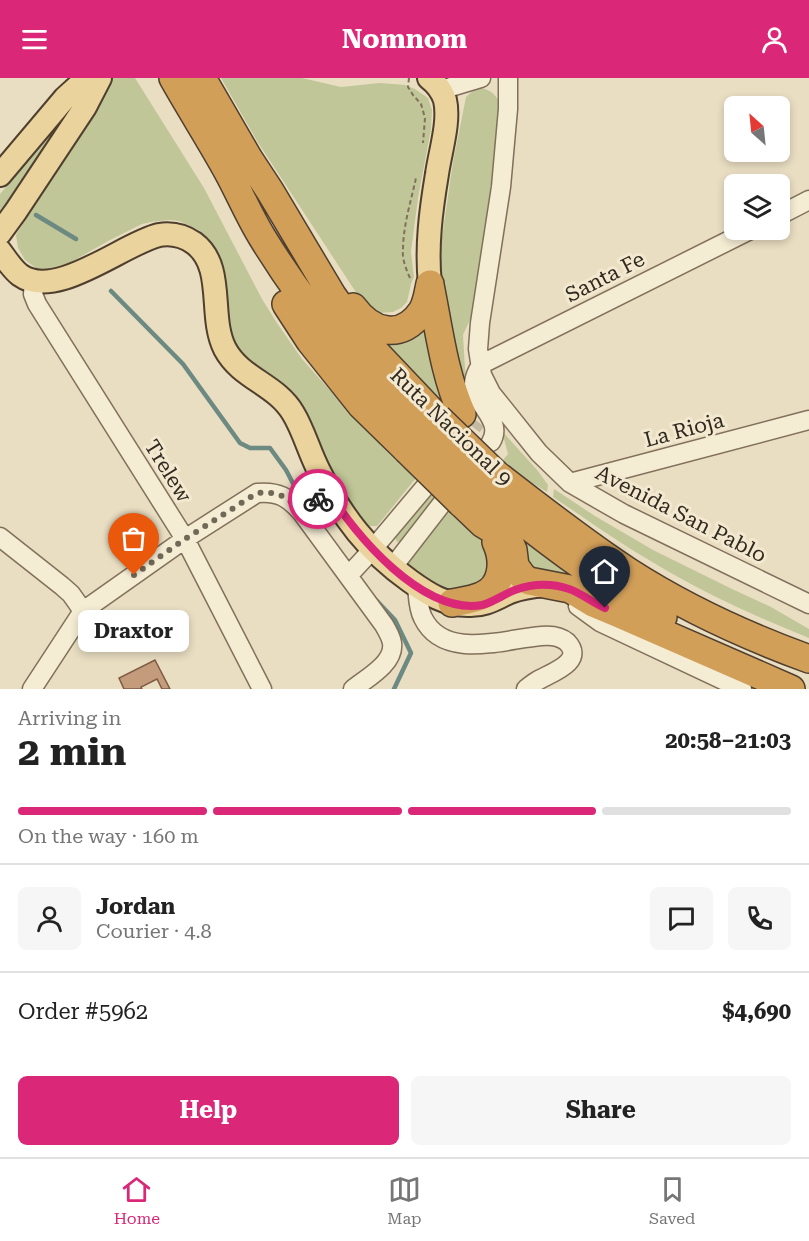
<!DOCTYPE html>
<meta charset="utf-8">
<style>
body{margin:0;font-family:"Roboto Serif",serif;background:#f6f6f6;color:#222;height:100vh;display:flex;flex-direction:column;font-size:22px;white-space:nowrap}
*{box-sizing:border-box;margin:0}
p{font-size:20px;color:#767676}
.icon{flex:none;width:33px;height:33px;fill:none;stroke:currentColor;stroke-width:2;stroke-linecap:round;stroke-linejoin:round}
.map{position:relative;height:611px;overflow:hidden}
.details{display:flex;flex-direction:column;background:#fff;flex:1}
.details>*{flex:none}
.needle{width:39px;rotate:333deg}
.tools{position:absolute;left:724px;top:18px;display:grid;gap:12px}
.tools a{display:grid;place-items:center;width:66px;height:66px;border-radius:9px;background:#fff;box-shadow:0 3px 9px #0003;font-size:30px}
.pin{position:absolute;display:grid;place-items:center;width:51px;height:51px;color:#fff;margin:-62px -26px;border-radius:50% 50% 50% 0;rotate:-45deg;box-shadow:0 0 6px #0007}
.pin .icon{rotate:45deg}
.courier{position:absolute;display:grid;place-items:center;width:60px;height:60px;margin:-30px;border:4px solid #db2777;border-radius:50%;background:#fff;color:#222;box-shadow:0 2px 8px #0007}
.bubble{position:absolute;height:42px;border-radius:9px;background:#fff;box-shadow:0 3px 9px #0003;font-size:20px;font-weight:700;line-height:42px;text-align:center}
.head em{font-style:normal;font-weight:700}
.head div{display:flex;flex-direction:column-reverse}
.head{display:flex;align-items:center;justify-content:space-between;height:102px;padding:0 18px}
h1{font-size:39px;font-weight:700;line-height:45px}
.bar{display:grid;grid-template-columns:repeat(4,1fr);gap:9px 6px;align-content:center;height:72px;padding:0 18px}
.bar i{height:8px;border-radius:4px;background:#e0e0e0}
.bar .current{background:#db2777}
.bar p{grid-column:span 4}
.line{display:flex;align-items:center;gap:15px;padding:0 18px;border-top:2px solid #e0e0e0}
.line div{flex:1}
.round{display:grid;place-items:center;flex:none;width:63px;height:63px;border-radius:9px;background:#f6f6f6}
.cta{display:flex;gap:12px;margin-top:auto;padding:12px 18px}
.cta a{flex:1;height:69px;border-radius:9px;background:#db2777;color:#fff;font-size:24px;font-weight:700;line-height:69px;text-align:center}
.cta a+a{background:#f6f6f6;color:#222}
header{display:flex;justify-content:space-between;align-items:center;height:78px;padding:0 18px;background:#db2777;color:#fff;font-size:27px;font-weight:700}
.tabs{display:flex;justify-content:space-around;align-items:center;height:84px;border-top:2px solid #e0e0e0;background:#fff;font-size:16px;color:#767676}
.tabs a{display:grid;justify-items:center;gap:3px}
.tabs .current{color:#db2777}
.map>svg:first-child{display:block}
</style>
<header><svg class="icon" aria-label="menu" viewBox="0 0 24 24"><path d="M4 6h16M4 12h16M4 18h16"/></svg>Nomnom<svg class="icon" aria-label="person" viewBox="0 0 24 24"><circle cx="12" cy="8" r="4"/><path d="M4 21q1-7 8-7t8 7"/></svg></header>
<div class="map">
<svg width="809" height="611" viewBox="0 0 809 611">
<rect width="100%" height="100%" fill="#e9dec2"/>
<path fill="#c0c697" d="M111 0H135L204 110 262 221 277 245 302 281 336 319 390 377 416 400 377 448H364L260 296 230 265 212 167 199 152 179 143 169 142 151 144 142 146 110 162 66 187 57 191 49 192 36 190 25 182 18 170 16 157Z
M221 0H302L341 9 380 5 405 7 415 11 428 20 432 32 431 51 418 120 411 174 414 199 411 206 407 224 401 230 393 234 379 235 370 230 361 222 257 63Z
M481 10C495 13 500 21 501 35L473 235 463 257 465 291 472 333 461 304 445 224 441 190 440 173 453 84 466 19 475 11Z
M52 56H54L2 137 0 135V116Z
M423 249 452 340 384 268 407 260Z
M497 351H500L538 393 548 407 547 414 526 401 503 382 508 376 504 361Z
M554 411 595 438 653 472 732 511 771 529 809 551V560C754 538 699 513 649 482 616 463 585 440 553 419Z
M430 413 438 420 404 463 397 464 395 460 396 456Z
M448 428 491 467 494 502 450 516 412 493 407 484Z
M503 449 549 481 598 511 536 495Z"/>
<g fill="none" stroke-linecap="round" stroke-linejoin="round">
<path stroke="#6c8982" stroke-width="4.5" d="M36 137 76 161
M111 213 183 286 240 365 250 370H270L286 392 297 413
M377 523 395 542 411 575 394 611"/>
</g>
<path fill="#c49b7b" stroke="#7e5b43" stroke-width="1.5" d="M155 582 170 611H162L157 601 141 609 142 611H124L119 600Z"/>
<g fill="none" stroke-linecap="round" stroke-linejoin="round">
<path stroke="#c4baa1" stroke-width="18" stroke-dasharray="18 9" stroke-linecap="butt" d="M456 370 477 343"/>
<defs>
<path id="minor" d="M508 0V31L501 109 480 245 478 271 482 297 491 315 539 375 570 405 624 436 809 526
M441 12 481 0
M780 137 809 122
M34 203 33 216 37 226 185 461 262 611
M480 287 750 152
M478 292C476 296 474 301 474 306 475 328 504 342 491 364
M570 405 809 342
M302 435 329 412
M0 459 62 508 71 516 83 533
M392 490 447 419
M348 498 372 472 430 403
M417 508C418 518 418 531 423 540 444 583 505 561 541 558 550 557 560 558 567 564 586 584 550 595 537 603 533 605 530 608 526 611
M578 528 600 544 742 611
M32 611 83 533 185 461 257 415C278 413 288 419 302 435L384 547C387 552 391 559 392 565 395 585 367 600 353 611"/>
<path id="major" d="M429 0C437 6 442 13 445 22 450 44 440 74 437 96 431 132 426 169 430 206
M0 97 65 20 87 0
M0 155 16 133 85 29 100 0
M0 173C6 181 12 191 20 197 56 223 124 165 159 157 171 155 184 158 194 165 226 189 208 238 225 271 241 301 276 306 293 335 304 353 309 374 319 393 342 439 368 473 410 503 428 516 445 527 468 527 485 528 496 520 510 514 522 509 534 508 546 507"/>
<path id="highway" d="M173 0C191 32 211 63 228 94 240 116 249 138 262 159 306 231 361 298 424 355
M202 0 249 81 270 113 332 217 364 262 438 340
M430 207C439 251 444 296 462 336
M286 226 310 263 361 327 407 372
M353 229C372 255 402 263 422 233 427 225 428 215 430 206
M496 396C540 430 583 464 629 494 685 530 746 558 809 581
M481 410C539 458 598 503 663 539
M461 425 483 446 503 458 510 465 513 472 515 488 523 499 529 503 570 511 593 525 617 535 791 611
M452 525C461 523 472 522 481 518 503 510 505 483 496 464"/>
</defs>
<use href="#minor" stroke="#81705b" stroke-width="21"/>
<use href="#major" stroke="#4f3f2f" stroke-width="26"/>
<use href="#highway" stroke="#4f3f2f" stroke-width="30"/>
<path stroke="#81705b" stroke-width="2" stroke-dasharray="4.5 3" stroke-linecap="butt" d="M409 0 408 9 413 17 421 26 425 40 423 65
M410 200C406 191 402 181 403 172 403 148 411 123 416 100"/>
<use href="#minor" stroke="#f5ecd4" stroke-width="18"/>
<use href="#major" stroke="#ead39c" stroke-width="22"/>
<use href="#highway" stroke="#d29f59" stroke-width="27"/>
<defs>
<path id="highway-bridge" d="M438 340 496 396
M424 355 481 410
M407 372 461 425"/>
</defs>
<use href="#highway-bridge" stroke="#4f3f2f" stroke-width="30" stroke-linecap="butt"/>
<use href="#highway-bridge" stroke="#d29f59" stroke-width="27"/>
</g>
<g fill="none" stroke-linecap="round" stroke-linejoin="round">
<path stroke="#726857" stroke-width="6" stroke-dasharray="0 10.8" d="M134 497 185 461 257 415C279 413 288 419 302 435L318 421"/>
<path stroke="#db2777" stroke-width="8" d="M318 421 328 412C354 457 423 537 482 527 494 524 504 516 515 512 532 506 551 505 569 511 581 515 593 525 605 530"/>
</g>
<g text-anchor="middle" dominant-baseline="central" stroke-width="6" stroke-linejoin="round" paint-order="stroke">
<g font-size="21" fill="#32281e" stroke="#f2e9d0">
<text transform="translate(605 199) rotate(-27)">Santa Fe</text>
<text transform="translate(451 349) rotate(44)">Ruta Nacional 9</text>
<text transform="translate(684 352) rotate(-15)">La Rioja</text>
<text transform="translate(168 393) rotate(58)">Trelew</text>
<text transform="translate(681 436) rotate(27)">Avenida San Pablo</text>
</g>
</g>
</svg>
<div class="tools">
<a><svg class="needle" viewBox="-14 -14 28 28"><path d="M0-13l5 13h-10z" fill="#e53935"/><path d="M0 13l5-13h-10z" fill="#767676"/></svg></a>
<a><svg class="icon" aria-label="layers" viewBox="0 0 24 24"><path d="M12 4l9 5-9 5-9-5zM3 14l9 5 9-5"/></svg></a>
</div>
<div class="pin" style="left:134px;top:497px;background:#ea580c"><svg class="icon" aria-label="bag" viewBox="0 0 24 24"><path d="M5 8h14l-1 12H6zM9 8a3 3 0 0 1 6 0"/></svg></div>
<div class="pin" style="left:605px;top:530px;background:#1f2937"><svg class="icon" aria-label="home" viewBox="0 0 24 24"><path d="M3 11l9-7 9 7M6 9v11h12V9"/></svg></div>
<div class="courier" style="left:318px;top:421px"><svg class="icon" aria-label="bike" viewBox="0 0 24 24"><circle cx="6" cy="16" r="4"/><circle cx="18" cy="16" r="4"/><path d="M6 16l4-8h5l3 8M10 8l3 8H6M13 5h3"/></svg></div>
<div class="bubble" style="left:78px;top:532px;width:111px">Draxtor</div>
</div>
<section class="details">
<div class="head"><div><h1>2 min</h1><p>Arriving in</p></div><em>20:58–21:03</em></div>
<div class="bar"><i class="current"></i><i class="current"></i><i class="current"></i><i></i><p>On the way · 160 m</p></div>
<div class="line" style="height:108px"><a class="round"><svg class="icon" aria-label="person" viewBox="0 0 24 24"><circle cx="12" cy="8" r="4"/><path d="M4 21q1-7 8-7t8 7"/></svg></a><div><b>Jordan</b><p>Courier · 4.8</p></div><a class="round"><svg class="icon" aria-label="chat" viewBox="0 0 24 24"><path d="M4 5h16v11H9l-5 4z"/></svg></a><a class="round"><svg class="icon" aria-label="phone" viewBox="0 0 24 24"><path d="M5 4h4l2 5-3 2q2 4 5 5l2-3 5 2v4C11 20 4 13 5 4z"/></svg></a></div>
<div class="line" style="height:78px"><div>Order #5962</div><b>$4,690</b></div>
<div class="cta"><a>Help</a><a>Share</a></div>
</section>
<nav class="tabs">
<a class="current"><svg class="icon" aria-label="home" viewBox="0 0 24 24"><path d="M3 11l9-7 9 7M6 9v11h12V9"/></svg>Home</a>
<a><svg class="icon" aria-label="map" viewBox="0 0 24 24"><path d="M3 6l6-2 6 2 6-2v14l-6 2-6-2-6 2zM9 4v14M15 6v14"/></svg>Map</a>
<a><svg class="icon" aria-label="saved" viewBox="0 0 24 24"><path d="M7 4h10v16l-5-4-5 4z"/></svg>Saved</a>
</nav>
